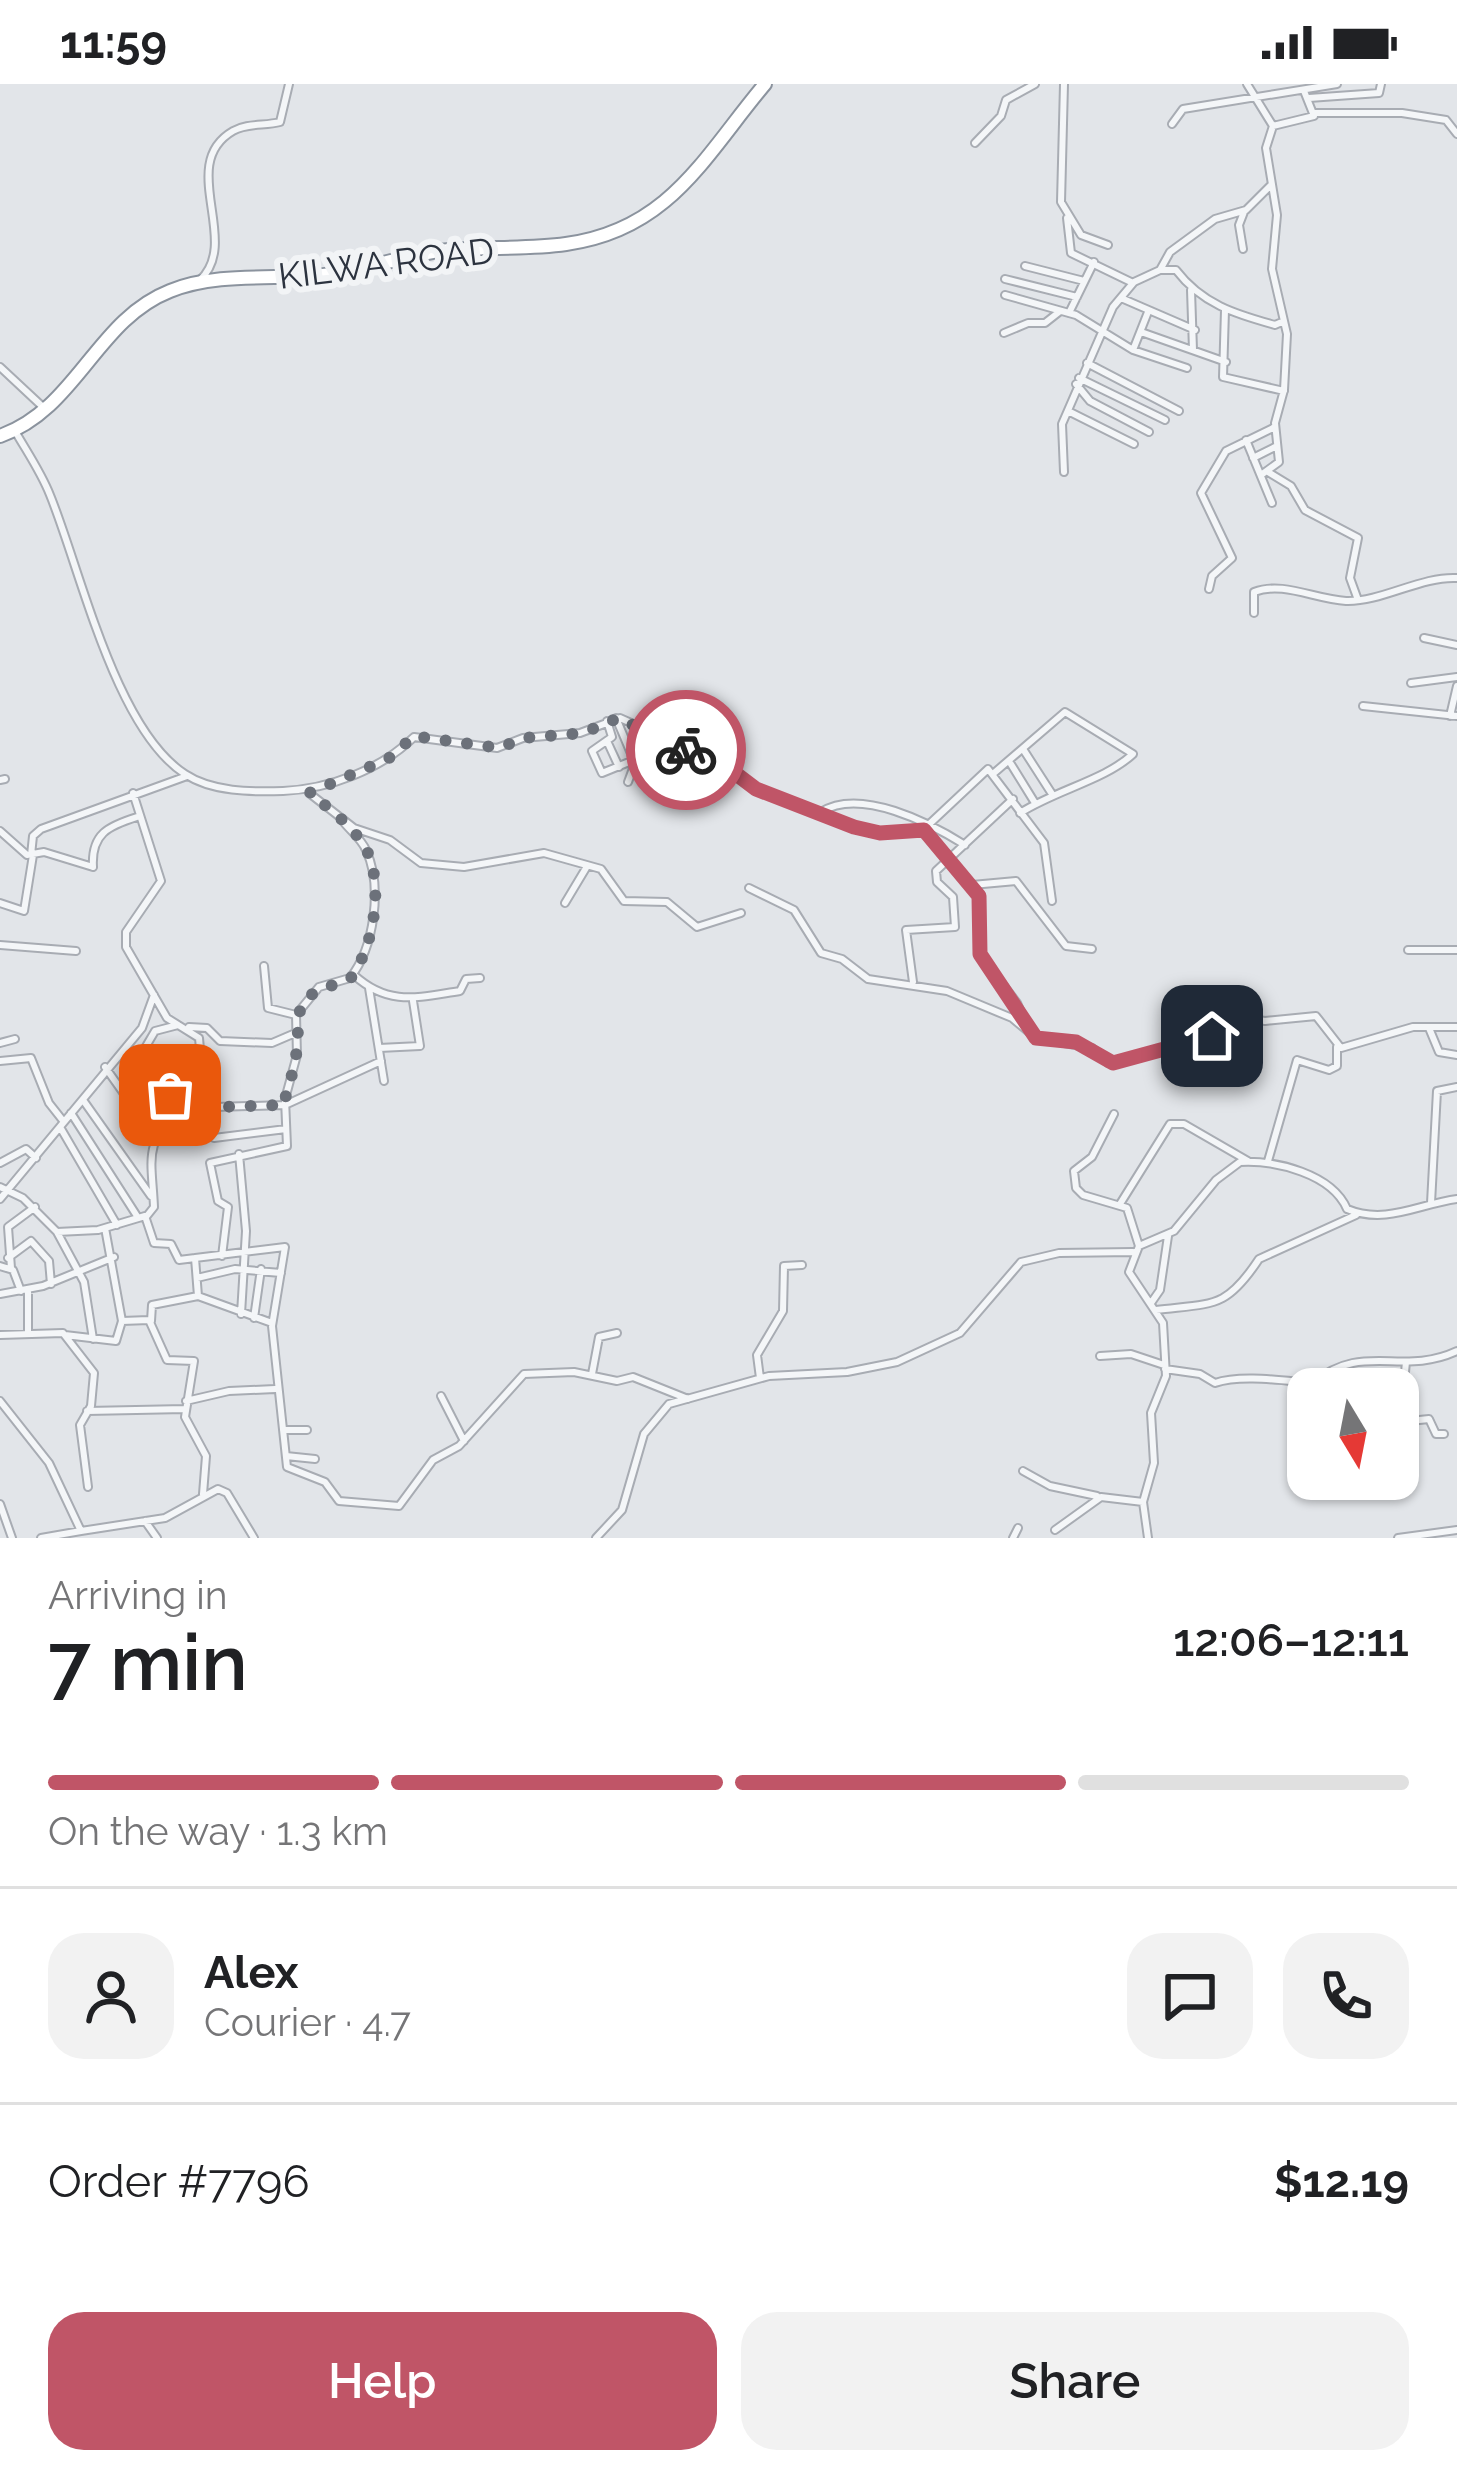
<!DOCTYPE html>
<meta charset="utf-8">
<style>
body{margin:0;font-family:Raleway,sans-serif;background:#f2f2f2;color:#202124;height:100vh;display:flex;flex-direction:column;font-size:45px;white-space:nowrap}
*{box-sizing:border-box;margin:0}
p{font-size:39px;color:#757577}
.icon{flex:none;width:66px;height:66px;fill:none;stroke:currentColor;stroke-width:2;stroke-linecap:round;stroke-linejoin:round}
.map{position:relative;height:1454px;overflow:hidden}
.details{display:flex;flex-direction:column;background:#fff;flex:1}
.details>*{flex:none}
.needle{width:78px;rotate:170deg}
.controls{position:absolute;left:1287px;top:1284px;display:grid;gap:24px}
.controls a{display:grid;place-items:center;width:132px;height:132px;border-radius:24px;background:#fff;box-shadow:0 3px 9px #0004;font-size:60px}
.pin{position:absolute;display:grid;place-items:center;width:102px;height:102px;color:#fff;margin:-51px;border-radius:24px;box-shadow:0 6px 18px #0006}
.courier{position:absolute;display:grid;place-items:center;width:120px;height:120px;margin:-60px;border:9px solid #c05567;border-radius:50%;background:#fff;color:#222;box-shadow:0 3px 15px #0007}
.overview em{font-style:normal;font-weight:600}
.overview div{display:flex;flex-direction:column-reverse}
.overview{display:flex;align-items:center;justify-content:space-between;height:204px;padding:0 48px}
h1{font-size:78px;font-weight:600;line-height:90px}
.bar{display:grid;grid-template-columns:repeat(4,1fr);gap:18px 12px;align-content:center;height:144px;padding:0 48px}
.bar i{height:15px;border-radius:9px;background:#e0e0e0}
.bar .current{background:#c05567}
.bar p{grid-column:span 4}
.line{display:flex;align-items:center;gap:30px;padding:0 48px;border-top:3px solid #e0e0e0}
.line div{flex:1}
.round{display:grid;place-items:center;flex:none;width:126px;height:126px;border-radius:36px;background:#f2f2f2}
.action{display:flex;gap:24px;margin-top:auto;padding:24px 48px}
.action a{flex:1;height:138px;border-radius:36px;background:#c05567;color:#fff;font-size:48px;font-weight:600;line-height:138px;text-align:center}
.action a+a{background:#f2f2f2;color:#202124}
.status{display:flex;justify-content:space-between;align-items:center;height:84px;padding:0 60px;background:#fff;direction:ltr}
.status svg{height:33px;fill:currentColor}
.map>svg:first-child{display:block}
</style>
<div class="status"><b>11:59</b><svg viewBox="0 0 49 12"><path d="M0 12V9h3v3zM5 12V6h3v6zM10 12V3h3v9zM15 12V0h3v12zM26 1h20v11H26zM47 4h2v5h-2z"/></svg></div>
<div class="map">
<svg width="1457" height="1454" viewBox="0 0 1457 1454">
<rect width="100%" height="100%" fill="#e2e5e9"/>
<g fill="none" stroke-linecap="round" stroke-linejoin="round">
<defs>
<path id="minor" d="M1064 0 1061 118 1081 151 1108 161
M1247 0 1273 42 1266 64 1277 131 1272 185 1287 250 1284 306 1275 339 1279 378 1261 391
M1309 14 1379 9 1381 0
M1315 29H1402L1446 36 1457 50
M1172 40 1183 25 1337 0
M1273 42 1314 32 1304 7
M975 59 1001 32 1006 16 1035 0
M1067 134 1071 169 1133 199
M1243 165 1239 141 1244 128
M1025 182 1084 197
M1162 186H1176C1202 220 1235 230 1275 241L1284 237
M1005 195 1077 213
M200 196C242 157 176 80 233 47 247 39 265 42 280 38L289 0
M1191 206 1193 266
M1005 211 1076 231 1133 266 1187 284
M1121 214 1195 246
M1225 226 1223 293 1284 307
M1069 229 1094 178
M1141 248 1226 278
M1004 249 1028 239H1045L1059 228
M1133 266 1148 228
M1087 279 1179 327
M0 283 44 324
M1079 294 1165 336
M1076 300 1090 317 1149 348
M1068 327 1134 360
M15 347C27 368 41 388 50 411 80 484 115 645 185 690 212 708 251 708 283 707 329 705 380 686 414 653L497 664 523 654 580 649 620 634 723 680 756 705 850 741 881 749 924 746 979 812 980 871 1017 919 1030 949
M1246 356 1272 419
M1253 374 1277 362
M1064 388 1062 340 1113 223 1134 198 1160 186 1170 168 1215 135 1246 126 1270 102
M1268 388 1291 402 1305 426 1358 454 1350 494 1358 516
M1209 505 1212 492 1232 474 1201 409 1226 367 1275 343
M1254 529V508C1283 497 1314 515 1346 517 1382 518 1421 492 1457 494
M1424 554 1457 561
M1411 599 1457 593
M1363 622 1457 632
M1450 632 1457 602
M616 634 635 679 628 698
M607 637 612 653 592 667 602 689 634 676
M607 657 619 683
M1023 665 1052 710
M1009 677 1035 719
M994 689 1065 628 1133 670C1105 696 1056 706 1020 729
M0 696 5 695
M133 709 161 797 126 848V863L167 934 199 954 205 1021
M309 709 354 744 390 756 421 779 464 783 544 769 601 785 624 817 667 818 697 843 741 829
M821 728C860 703 930 739 965 761
M923 746 988 685 1044 759 1052 817
M0 747 27 771 44 768 93 783
M31 771 33 752 41 745 187 692
M93 783C91 750 108 742 137 733
M972 801 1016 797 1066 862 1092 865
M749 804 794 826 821 869 842 875 868 895 947 907 1012 934 1036 954 1092 964 1108 979 1212 952 1245 934 1265 937 1316 932 1341 964 1413 943H1457
M0 819 24 827 33 771
M565 819 586 784
M0 861 76 867
M1408 866H1457
M264 882 268 924 296 931
M354 891C389 923 419 913 460 907L466 895 480 894
M913 898 906 846 955 843 953 813 937 798 936 787 1013 715
M369 904 384 997
M178 941 155 947 145 964 182 1024
M189 943 207 944 220 957 272 959 293 950
M1429 944 1439 968 1457 971
M0 959 15 955
M379 964 420 962 413 917
M0 977 31 974 49 1019 64 1038
M105 983 154 1052
M83 1016 151 1112
M187 1022 214 1054 286 1045
M71 1029 137 1132
M1114 1030 1092 1073 1074 1087 1076 1104 1083 1111 1127 1124 1139 1162
M60 1043 117 1141
M239 1070 246 1147 241 1230
M1268 1077 1297 976 1329 986 1337 982V963
M0 1079 26 1065 36 1074
M0 1103 23 1114 57 1148 98 1146 145 1132 154 1159 171 1160 179 1176 285 1163 272 1242 287 1383 325 1398 339 1417 399 1422 433 1376 459 1362 524 1290 574 1288 617 1297 633 1293 688 1315
M0 1115 142 944 154 911
M1431 1119 1437 1007 1457 1003
M1120 1120 1170 1040H1184L1248 1077
M146 1133 154 1123C152 1076 142 1058 182 1024L285 1021 381 977
M105 1144 122 1237
M57 1148 84 1198 93 1255
M222 1172 228 1123 218 1117 210 1079 287 1062 285 1015 297 971 296 931 319 903 350 894C374 864 383 803 366 766 361 754 349 746 342 736
M8 1174 31 1157 49 1177 51 1200
M195 1174 198 1212
M0 1182 13 1186 21 1207
M11 1184 8 1143 35 1123
M197 1194 235 1185 281 1189
M28 1207V1250
M0 1210 43 1202 114 1173
M1151 1219 1160 1206 1168 1152
M1156 1226C1214 1219 1226 1225 1259 1175L1356 1131
M254 1234 261 1185
M151 1237 152 1221 198 1212 272 1239
M0 1251 63 1249 94 1289 91 1322 80 1341 88 1403
M65 1251 116 1257 122 1237 149 1236 167 1276 194 1277 185 1333 206 1372 203 1410
M1100 1272 1131 1270 1164 1281
M1406 1278 1400 1338 1429 1335 1436 1350H1444
M1165 1285 1200 1290 1215 1299C1241 1290 1285 1297 1313 1299 1363 1257 1401 1293 1457 1267
M592 1290 599 1253 617 1249
M760 1294 757 1271 783 1227 784 1182 802 1181
M441 1312 464 1357
M0 1317 49 1379 81 1447 165 1434 218 1405 227 1409 254 1454
M186 1317 229 1307 275 1305
M87 1327 185 1325
M283 1346H307
M286 1372 315 1375
M1023 1387 1050 1402 1097 1412
M0 1420 12 1454
M145 1437 157 1454
M1055 1446 1101 1413 1143 1418
M41 1454 81 1447
M596 1454 622 1426 644 1350 669 1320 769 1292 847 1288 897 1278 960 1249 1021 1178 1059 1169 1133 1168
M1013 1454 1018 1444
M1148 1454 1143 1418 1154 1379 1151 1329 1166 1292 1163 1239 1129 1188 1139 1162 1174 1147 1216 1096 1240 1078C1276 1076 1332 1090 1347 1125 1386 1141 1419 1120 1457 1115
M1398 1454 1457 1446"/>
<path id="highway" d="M0 352C77 325 96 236 170 207 214 189 267 195 314 192 356 189 397 173 439 167 481 162 524 166 566 160 670 146 705 71 765 0"/>
</defs>
<use href="#minor" stroke="#a8acb3" stroke-width="10"/>
<use href="#highway" stroke="#8b939e" stroke-width="16"/>
<use href="#minor" stroke="#f4f6f8" stroke-width="6"/>
<use href="#highway" stroke="#fff" stroke-width="12"/>
</g>
<g fill="none" stroke-linecap="round" stroke-linejoin="round">
<path stroke="#6c717a" stroke-width="12" stroke-dasharray="0 21.6" d="M170 1011 182 1024 285 1021C285 1003 295 989 296 972 302 913 290 916 350 895 374 864 386 795 363 760 350 740 328 723 309 709L388 675 414 652 500 664 523 654 583 649 618 634 686 666"/>
<path stroke="#c05567" stroke-width="15" d="M686 666 723 680 756 705 854 743 880 749 924 746 979 812 980 870 1036 954 1076 958 1113 979 1212 952"/>
</g>
<g text-anchor="middle" dominant-baseline="central" stroke-width="12" stroke-linejoin="round" paint-order="stroke">
<g font-size="36" fill="#2c333f" stroke="#f2f4f6">
<text transform="translate(386 179) rotate(-7)">KILWA ROAD</text>
</g>
</g>
</svg>
<div class="controls">
<a><svg class="needle" viewBox="-14 -14 28 28"><path d="M0-13l5 13h-10z" fill="#e53935"/><path d="M0 13l5-13h-10z" fill="#757577"/></svg></a>
</div>
<div class="pin" style="left:170px;top:1011px;background:#ea580c"><svg class="icon" aria-label="bag" viewBox="0 0 24 24"><path d="M5 8h14l-1 12H6zM9 8a3 3 0 0 1 6 0"/></svg></div>
<div class="pin" style="left:1212px;top:952px;background:#1f2937"><svg class="icon" aria-label="home" viewBox="0 0 24 24"><path d="M3 11l9-7 9 7M6 9v11h12V9"/></svg></div>
<div class="courier" style="left:686px;top:666px"><svg class="icon" aria-label="bike" viewBox="0 0 24 24"><circle cx="6" cy="16" r="4"/><circle cx="18" cy="16" r="4"/><path d="M6 16l4-8h5l3 8M10 8l3 8H6M13 5h3"/></svg></div>
</div>
<section class="details">
<div class="overview"><div><h1>7 min</h1><p>Arriving in</p></div><em>12:06–12:11</em></div>
<div class="bar"><i class="current"></i><i class="current"></i><i class="current"></i><i></i><p>On the way · 1.3 km</p></div>
<div class="line" style="height:216px"><a class="round"><svg class="icon" aria-label="person" viewBox="0 0 24 24"><circle cx="12" cy="8" r="4"/><path d="M4 21q1-7 8-7t8 7"/></svg></a><div><b>Alex</b><p>Courier · 4.7</p></div><a class="round"><svg class="icon" aria-label="chat" viewBox="0 0 24 24"><path d="M4 5h16v11H9l-5 4z"/></svg></a><a class="round"><svg class="icon" aria-label="phone" viewBox="0 0 24 24"><path d="M5 4h4l2 5-3 2q2 4 5 5l2-3 5 2v4C11 20 4 13 5 4z"/></svg></a></div>
<div class="line" style="height:156px"><div>Order #7796</div><b>$12.19</b></div>
<div class="action"><a>Help</a><a>Share</a></div>
</section>
